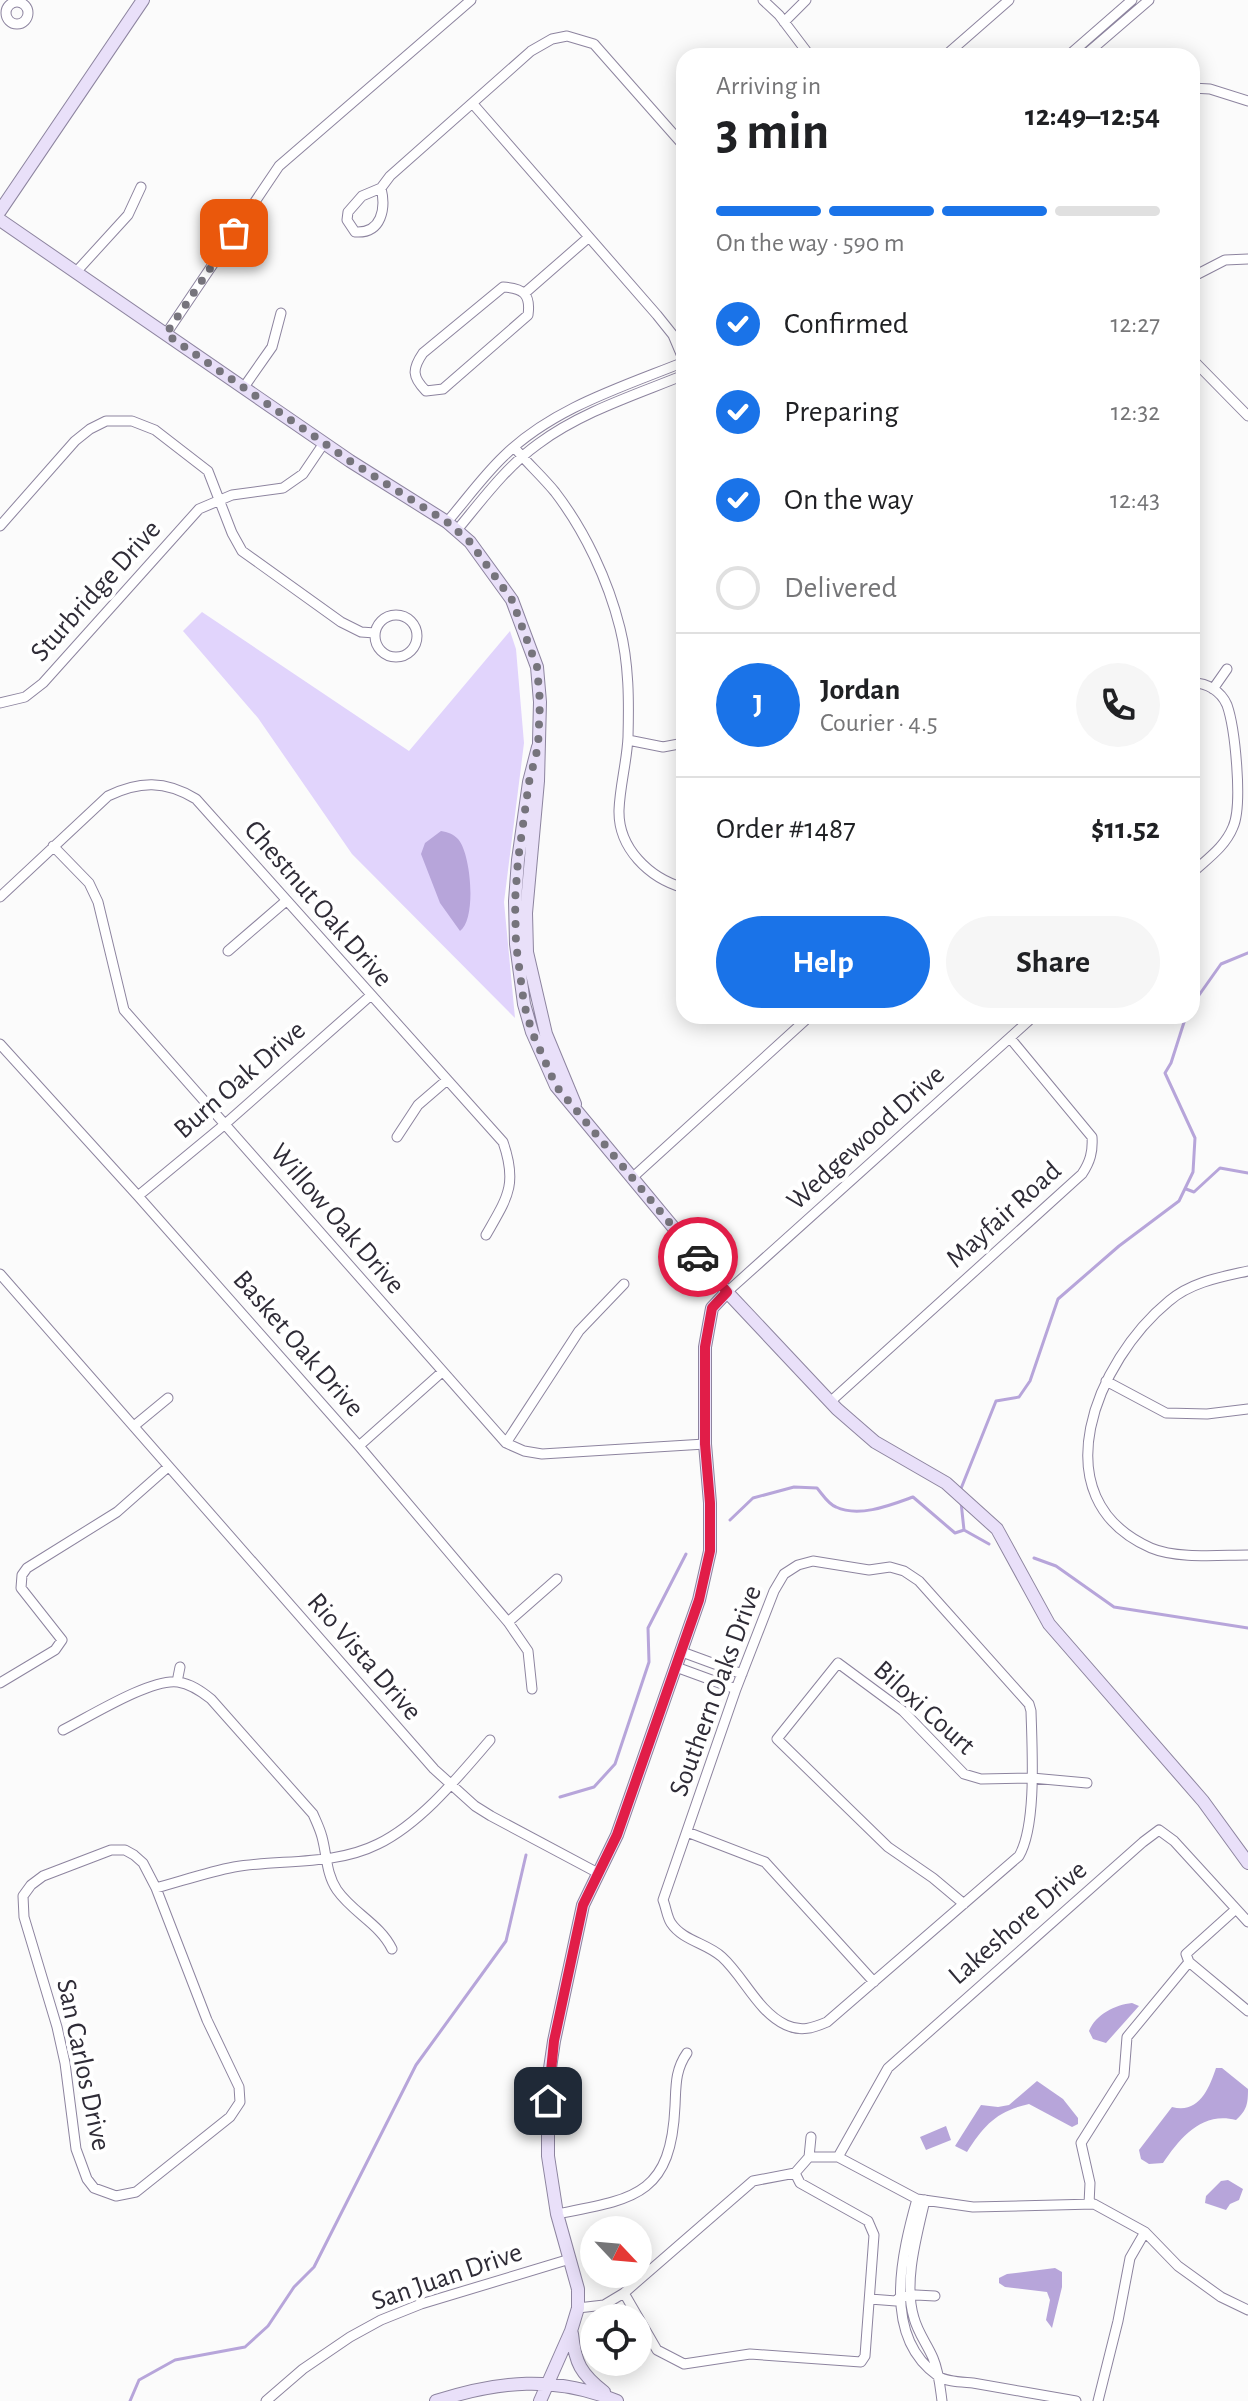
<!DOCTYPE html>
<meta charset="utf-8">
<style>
body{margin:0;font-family:"Alegreya Sans",sans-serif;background:#f6f6f6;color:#202124;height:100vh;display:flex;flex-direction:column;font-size:30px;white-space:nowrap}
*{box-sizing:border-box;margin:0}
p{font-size:26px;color:#757577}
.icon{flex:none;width:44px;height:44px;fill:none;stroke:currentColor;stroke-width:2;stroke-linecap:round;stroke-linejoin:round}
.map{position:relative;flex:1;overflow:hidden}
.drawer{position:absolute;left:676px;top:48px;width:524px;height:976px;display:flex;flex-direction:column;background:#fff;border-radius:24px;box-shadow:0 4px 20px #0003}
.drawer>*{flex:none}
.needle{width:52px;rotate:116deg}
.fabs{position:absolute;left:580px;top:2216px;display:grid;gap:16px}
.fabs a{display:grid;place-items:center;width:72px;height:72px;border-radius:50%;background:#fff;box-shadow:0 4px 20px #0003;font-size:40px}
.pin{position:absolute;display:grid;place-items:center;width:68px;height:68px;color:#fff;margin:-34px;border-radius:16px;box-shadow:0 4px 12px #0006}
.courier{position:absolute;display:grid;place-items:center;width:80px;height:80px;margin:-40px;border:6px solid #e11d48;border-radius:50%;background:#fff;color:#222;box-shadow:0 2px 10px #0007}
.head em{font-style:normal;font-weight:700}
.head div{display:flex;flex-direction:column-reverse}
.head{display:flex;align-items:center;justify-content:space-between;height:136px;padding:0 40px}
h1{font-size:52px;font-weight:700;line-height:60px}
.bar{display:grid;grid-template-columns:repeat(4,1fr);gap:12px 8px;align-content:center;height:96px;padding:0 40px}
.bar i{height:10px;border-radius:6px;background:#e0e0e0}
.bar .selected{background:#1a73e8}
.bar p{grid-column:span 4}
.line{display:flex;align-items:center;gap:20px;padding:0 40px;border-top:2px solid #e0e0e0}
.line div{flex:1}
.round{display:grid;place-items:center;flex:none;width:84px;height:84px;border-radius:42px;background:#f6f6f6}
ol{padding:0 40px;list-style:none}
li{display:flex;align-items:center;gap:24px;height:88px}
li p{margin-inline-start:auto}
li .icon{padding:8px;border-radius:50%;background:#1a73e8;color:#fff;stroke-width:4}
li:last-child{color:#757577}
li i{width:44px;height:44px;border:4px solid #e0e0e0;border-radius:50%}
.button{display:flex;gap:16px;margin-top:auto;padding:16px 40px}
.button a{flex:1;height:92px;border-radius:48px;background:#1a73e8;color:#fff;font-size:32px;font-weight:700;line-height:92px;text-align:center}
.button a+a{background:#f6f6f6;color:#202124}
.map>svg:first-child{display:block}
</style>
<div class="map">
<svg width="1248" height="2401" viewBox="0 0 1248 2401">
<rect width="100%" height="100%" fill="#fbfbfb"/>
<path fill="#e1d4fc" d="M202 612 409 751 510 631 516 649 524 743 504 902 515 1018 352 854 258 718 183 631Z"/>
<path fill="#b7a5da" d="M441 831C448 832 453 834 458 839 471 853 477 919 460 931L440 903 421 854 425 843Z
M1132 2003 1139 2006 1106 2043 1093 2039 1089 2031C1096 2014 1115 2005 1132 2003Z
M1216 2068H1222L1248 2089C1248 2104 1247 2110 1236 2120 1202 2111 1180 2138 1163 2163L1149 2164 1141 2159 1139 2150 1172 2107C1199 2114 1209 2089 1216 2068Z
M1037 2081 1063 2099 1078 2118V2124L1072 2127 1029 2104C997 2111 984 2125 967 2152L955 2146 981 2105 998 2107 1009 2105Z
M946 2126 951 2140 926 2150 920 2137Z
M1228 2180 1243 2189 1239 2200 1230 2204 1226 2210 1205 2203 1206 2196 1221 2181Z
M1055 2268 1062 2272V2287L1052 2328 1046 2320 1050 2300 1047 2292 1005 2287 999 2283V2278L1007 2274Z"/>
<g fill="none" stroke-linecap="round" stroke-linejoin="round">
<path stroke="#b7a5da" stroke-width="3" d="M1192 1005 1221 964 1248 953
M1186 1189 1194 1192 1220 1168 1248 1173
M960 1491 996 1401 1019 1397 1030 1381 1058 1299 1119 1246 1179 1201 1193 1172 1195 1138 1165 1073 1171 1063 1186 1016
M730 1520 753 1498 794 1487 817 1488C823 1495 828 1504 836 1507 859 1518 891 1505 913 1497L955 1533 964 1530 961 1502
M964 1530 989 1544
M1034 1558 1056 1566 1114 1607 1248 1628
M560 1797 594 1787 615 1764 649 1662 648 1628 686 1554
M130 2401 139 2380 175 2360 245 2347 268 2326 294 2287 314 2267 416 2065 506 1941 526 1855"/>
<defs>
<path id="street" d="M763 0 779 15 810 56
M6 13a11 11 0 1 1 22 0a11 11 0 1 1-22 0Z
M784 22 806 0
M945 56 1009 0
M1068 56 1132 0
M1084 56 1149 0
M1192 88 1210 89 1248 101
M473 104 657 315 673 335 684 361
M381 188C386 208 382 234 355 232L347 220 348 212 362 196 381 188 390 176 531 51 552 39 567 36 594 44 684 146
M76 272 128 215 141 187
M1192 277 1225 260 1248 259
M503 287C523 288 531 294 528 315L443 389 426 391C412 377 412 369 423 353Z
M526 292 589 237
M166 334 279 166 471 0
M1192 359 1248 416
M244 387 272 347 281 313
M514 447C527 463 542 476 555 492 585 531 608 580 620 628 629 664 629 701 628 737 627 761 620 785 619 810 618 848 649 878 684 888
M447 522C466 500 483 476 504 456 553 408 622 387 684 362
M0 526 75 441 90 429 106 421H132L155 430 208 471 232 533 242 551 341 622 361 632 375 633
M457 530C482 500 506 467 538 444 581 412 635 395 684 375
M375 636a21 21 0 1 1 42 0a21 21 0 1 1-42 0Z
M1192 683C1206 682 1221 691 1227 705 1235 728 1243 805 1233 827 1225 847 1207 859 1192 873
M1213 689 1227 669
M0 703 25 697 43 683 199 509 232 495 283 488 303 474 324 443
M628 740 663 747 684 743
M53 846 89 883 98 902 124 1010 506 1443 524 1451 542 1454 705 1444
M0 897 108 796C139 781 165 780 196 799L503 1142C518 1185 507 1198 486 1235
M228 951 286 901
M0 1044 138 1196 359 1446 508 1622 528 1651 532 1689
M397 1137 418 1105 447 1080
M632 1178 810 1016
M138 1196 224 1125 370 996
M1248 1271C1221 1277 1191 1282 1169 1301 1097 1360 1038 1498 1151 1548 1177 1559 1219 1555 1248 1555
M0 1274 434 1769 475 1806 491 1816 598 1873
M727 1292 1034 1016
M1106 1381 1166 1413 1207 1414 1248 1409
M830 1402 1082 1174C1090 1162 1093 1152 1092 1137L1010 1038
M134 1426 168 1398
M506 1443 579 1331 624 1284
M359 1446 442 1372
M813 1561 869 1570 890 1567 904 1571 919 1581 1029 1704 1031 1711C1032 1748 1037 1825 1019 1856L827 2022C813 2028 801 2032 786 2025 758 2012 744 1977 722 1957 707 1943 683 1941 671 1923 667 1917 666 1907 663 1900L736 1689 774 1591 784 1574 798 1565Z
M508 1622 557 1579
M682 1652 742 1674
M676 1667 736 1689
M177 1682 180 1667
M0 1683 55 1650 62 1640 21 1588 22 1575 27 1568 117 1512 168 1467
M63 1730C89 1717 151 1678 178 1682 191 1684 201 1691 211 1699L313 1814C316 1821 320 1829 322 1837 327 1855 326 1874 337 1890 353 1913 380 1924 392 1949
M687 1832 765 1862 874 1982
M111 1850H125L134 1855 143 1863 156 1888 207 2020 239 2087 240 2102 230 2117 136 2192 116 2196 94 2188 87 2179 76 2149 65 2063 57 2027 24 1917 23 1896 31 1885 43 1876Z
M156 1888C182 1881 208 1872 234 1867 281 1859 334 1866 378 1844 421 1823 459 1776 490 1740
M964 1904 933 1878 888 1847 777 1739 838 1663 903 1711 964 1774 981 1779 1032 1778 1087 1783
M1236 1909 1186 1954 1189 1962 1248 2011
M809 2157H838L917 2199 973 2207 1094 2204 1145 2232 1178 2266 1221 2297 1248 2310
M809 2157 811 2137
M838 2157 888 2068 1143 1842 1159 1830 1174 1841 1248 1922
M917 2199C902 2253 881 2336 938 2376 946 2382 963 2382 973 2383 1007 2389 1042 2395 1076 2401
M925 2200C917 2235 903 2283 914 2318 918 2333 927 2344 933 2358 939 2372 940 2386 942 2401
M1089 2204 1090 2183 1081 2143 1124 2075 1127 2037 1189 1962
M557 2214C634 2199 671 2196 675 2106 676 2086 675 2070 687 2053
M624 2293 657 2350 684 2364 750 2354 861 2362 865 2356 874 2235 868 2221 800 2183 795 2173
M870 2299 896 2301 900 2297 916 2295 935 2296
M578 2308 604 2305 624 2293 753 2181 795 2173 809 2157
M266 2401 303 2369 350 2337 381 2320 421 2304 570 2259
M1098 2401 1118 2321 1130 2258 1145 2232"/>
<path id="secondary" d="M0 211 143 0
M0 220 350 461 447 522 470 542 512 600 537 667 540 702 538 781 526 913 527 952 546 1034 575 1104
M538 747 529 782 518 860 515 901 516 944 524 1004 532 1032 556 1086 727 1292 837 1409 875 1442 946 1483 997 1529 1049 1624 1203 1801 1248 1863
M572 2334C575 2363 581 2374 604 2392
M436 2401C499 2381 554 2375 617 2401
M540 2401 571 2331 578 2308V2289L557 2214 548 2156V2082L554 2041 583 1905 617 1835 699 1600 710 1551V1503L705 1444V1347L712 1308 727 1292"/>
</defs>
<use href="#street" stroke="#8d849f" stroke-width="11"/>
<use href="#secondary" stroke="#8d849f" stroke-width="14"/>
<use href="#street" stroke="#fff" stroke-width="9"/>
<use href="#secondary" stroke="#e9e0f9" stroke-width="12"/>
</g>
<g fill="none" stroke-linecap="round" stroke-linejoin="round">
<path stroke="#76747c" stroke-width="8" stroke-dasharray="0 14.4" d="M234 233 166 334 350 461 447 522 470 542 512 600 537 667 540 702 538 747 529 782 518 860 515 901 516 944 524 1004 532 1032 556 1086 698 1257"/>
<path stroke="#e11d48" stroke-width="10" d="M548 2101 554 2041 583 1905 617 1835 699 1600 710 1551V1503L705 1444V1347L712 1308 727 1292 698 1257"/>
</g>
<g text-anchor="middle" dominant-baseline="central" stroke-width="8" stroke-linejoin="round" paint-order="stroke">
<g font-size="28" fill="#2f2c37" stroke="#fff">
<text transform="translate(96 591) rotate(-48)">Sturbridge Drive</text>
<text transform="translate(318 904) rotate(49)">Chestnut Oak Drive</text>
<text transform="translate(240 1080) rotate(-41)">Burn Oak Drive</text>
<text transform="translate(866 1138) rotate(-42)">Wedgewood Drive</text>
<text transform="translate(1004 1215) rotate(-42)">Mayfair Road</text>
<text transform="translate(337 1219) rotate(49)">Willow Oak Drive</text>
<text transform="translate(298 1344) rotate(49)">Basket Oak Drive</text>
<text transform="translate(364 1657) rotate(49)">Rio Vista Drive</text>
<text transform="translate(716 1691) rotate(-70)">Southern Oaks Drive</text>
<text transform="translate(924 1708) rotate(42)">Biloxi Court</text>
<text transform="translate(1018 1923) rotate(-41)">Lakeshore Drive</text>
<text transform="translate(83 2065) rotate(78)">San Carlos Drive</text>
<text transform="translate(447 2277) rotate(-19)">San Juan Drive</text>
</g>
</g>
</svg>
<div class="fabs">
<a><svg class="needle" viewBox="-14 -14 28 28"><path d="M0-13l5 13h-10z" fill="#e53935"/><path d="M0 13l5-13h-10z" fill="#757577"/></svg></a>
<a><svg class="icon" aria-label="locate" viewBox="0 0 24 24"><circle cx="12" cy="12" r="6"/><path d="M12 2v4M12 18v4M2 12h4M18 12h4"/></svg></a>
</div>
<div class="pin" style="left:234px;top:233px;background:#ea580c"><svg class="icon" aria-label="bag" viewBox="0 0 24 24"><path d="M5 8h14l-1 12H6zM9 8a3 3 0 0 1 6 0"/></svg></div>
<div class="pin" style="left:548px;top:2101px;background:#1f2937"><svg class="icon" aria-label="home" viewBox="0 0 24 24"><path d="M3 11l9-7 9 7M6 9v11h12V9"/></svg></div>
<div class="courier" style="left:698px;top:1257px"><svg class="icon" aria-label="car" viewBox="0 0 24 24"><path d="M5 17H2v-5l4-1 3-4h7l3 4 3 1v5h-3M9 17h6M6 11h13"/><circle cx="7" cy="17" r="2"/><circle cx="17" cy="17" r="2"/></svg></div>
<section class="drawer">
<div class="head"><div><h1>3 min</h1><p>Arriving in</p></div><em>12:49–12:54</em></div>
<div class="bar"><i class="selected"></i><i class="selected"></i><i class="selected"></i><i></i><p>On the way · 590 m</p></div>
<ol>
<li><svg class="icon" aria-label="check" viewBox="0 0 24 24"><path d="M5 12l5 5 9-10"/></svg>Confirmed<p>12:27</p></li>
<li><svg class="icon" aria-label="check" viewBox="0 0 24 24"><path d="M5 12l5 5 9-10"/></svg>Preparing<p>12:32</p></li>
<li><svg class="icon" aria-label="check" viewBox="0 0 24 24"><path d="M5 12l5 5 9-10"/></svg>On the way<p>12:43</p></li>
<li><i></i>Delivered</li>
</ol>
<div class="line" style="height:144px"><b class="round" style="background:#1a73e8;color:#fff">J</b><div><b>Jordan</b><p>Courier · 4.5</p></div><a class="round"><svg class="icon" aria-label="phone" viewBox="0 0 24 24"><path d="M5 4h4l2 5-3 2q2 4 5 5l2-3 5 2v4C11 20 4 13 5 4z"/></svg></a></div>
<div class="line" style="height:104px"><div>Order #1487</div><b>$11.52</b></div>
<div class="button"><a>Help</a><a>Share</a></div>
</section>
</div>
